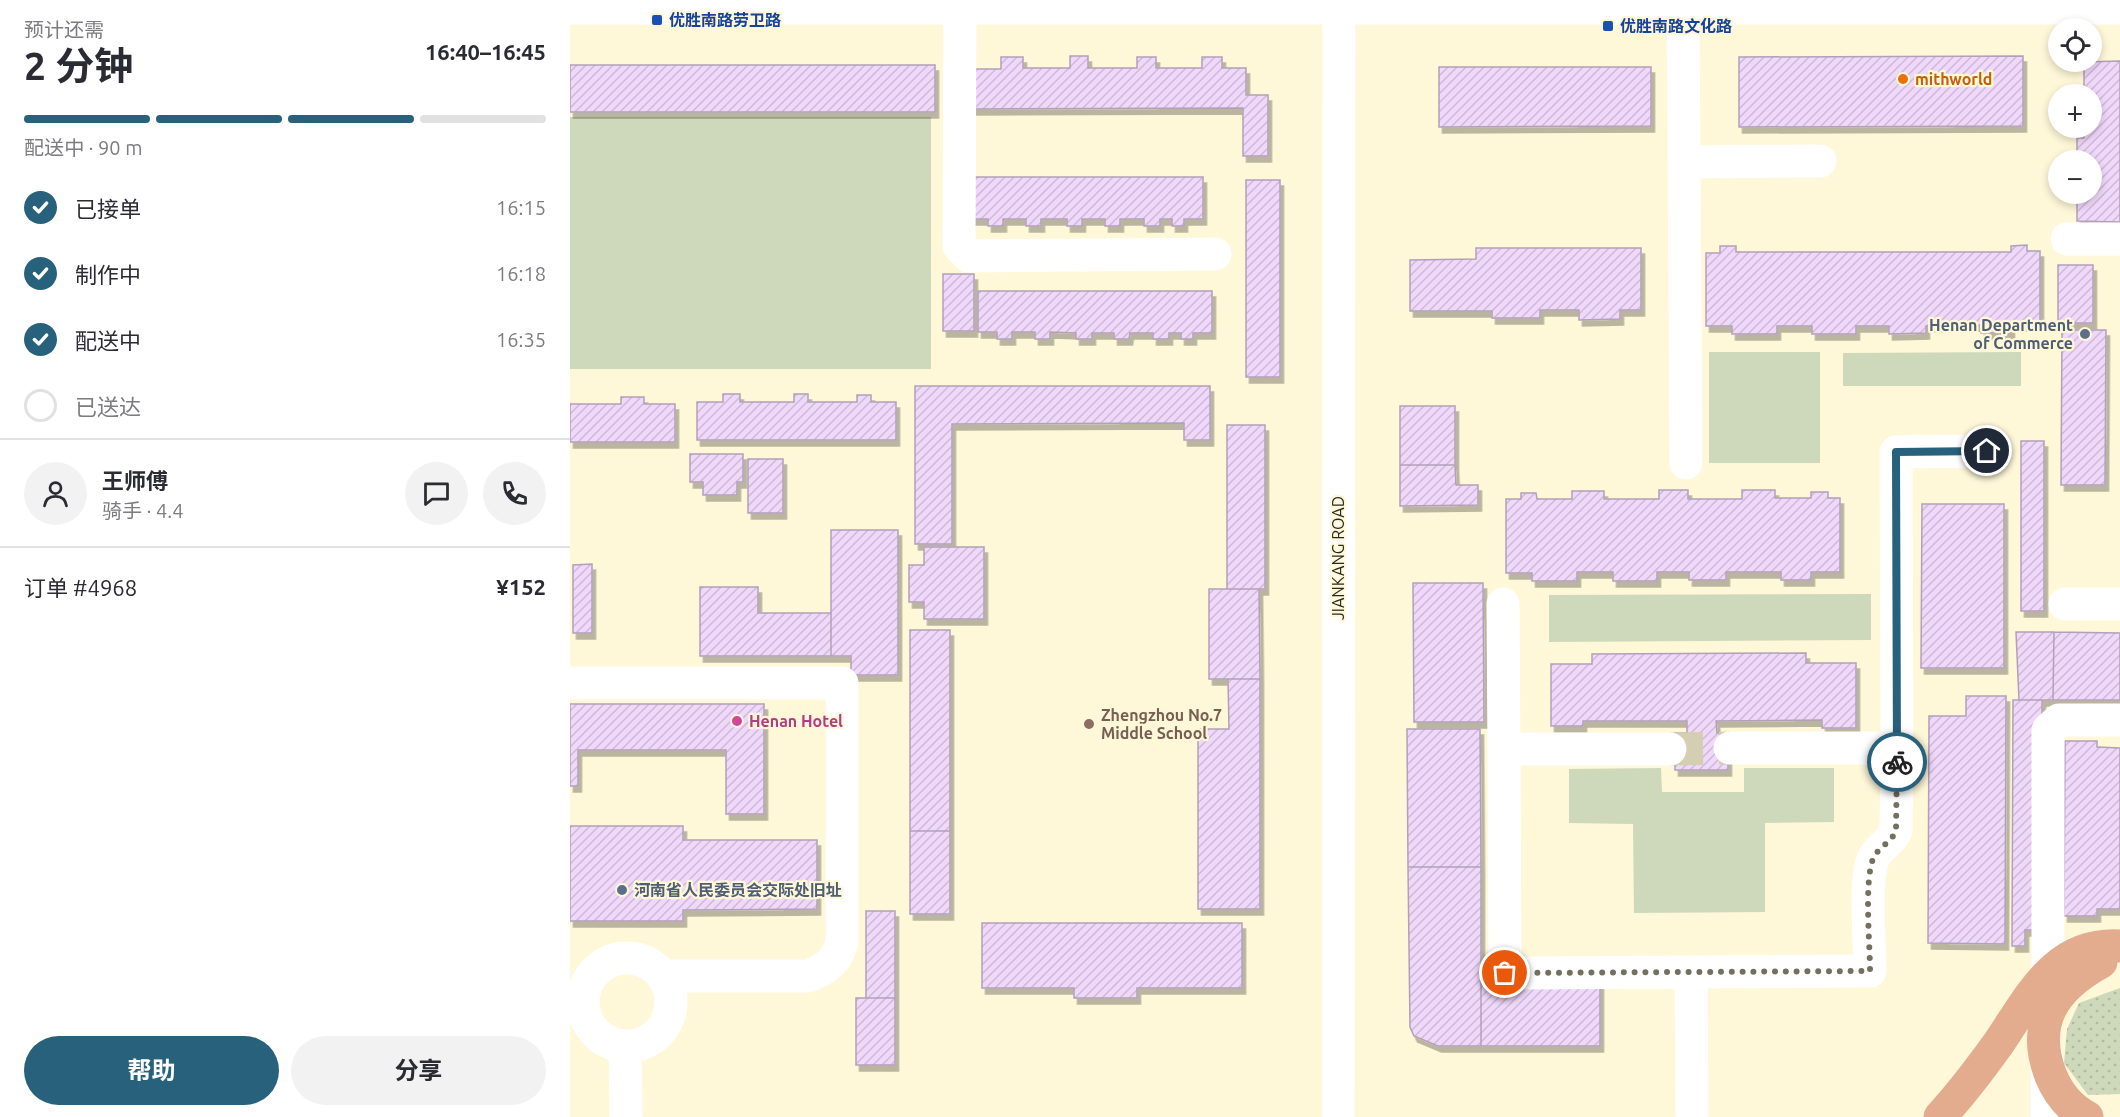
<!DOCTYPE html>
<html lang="zh">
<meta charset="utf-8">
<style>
body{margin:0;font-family:Ubuntu,"Noto Sans SC",sans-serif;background:#f2f2f3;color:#2b2b33;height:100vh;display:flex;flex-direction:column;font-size:22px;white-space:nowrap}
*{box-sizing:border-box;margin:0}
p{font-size:20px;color:#7c7c81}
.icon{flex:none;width:33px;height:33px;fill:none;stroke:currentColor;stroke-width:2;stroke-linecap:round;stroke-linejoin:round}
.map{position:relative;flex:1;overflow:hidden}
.details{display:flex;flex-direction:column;background:#fff;width:570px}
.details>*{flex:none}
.controls{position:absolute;left:1478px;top:18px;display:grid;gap:12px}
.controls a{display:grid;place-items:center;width:54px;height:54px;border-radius:50%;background:#fff;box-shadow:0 3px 9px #0003;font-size:30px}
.pin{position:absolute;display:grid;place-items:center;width:51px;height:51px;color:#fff;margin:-26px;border:3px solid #fff;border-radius:50%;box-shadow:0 2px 6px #0007}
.courier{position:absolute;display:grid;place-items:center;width:60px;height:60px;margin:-30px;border:4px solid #28617b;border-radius:50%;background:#fff;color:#222;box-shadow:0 2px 8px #0007}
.head em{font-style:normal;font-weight:700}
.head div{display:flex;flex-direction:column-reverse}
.head{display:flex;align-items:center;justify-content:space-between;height:102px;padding:0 24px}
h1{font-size:39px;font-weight:700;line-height:45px}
.bar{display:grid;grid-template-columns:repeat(4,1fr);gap:9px 6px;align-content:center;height:72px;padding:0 24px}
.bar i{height:8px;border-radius:4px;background:#e1e1e2}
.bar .on{background:#28617b}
.bar p{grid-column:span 4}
.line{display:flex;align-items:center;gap:15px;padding:0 24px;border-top:2px solid #e1e1e2}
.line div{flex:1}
.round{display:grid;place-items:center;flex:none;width:63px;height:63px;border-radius:32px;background:#f2f2f3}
ol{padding:0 24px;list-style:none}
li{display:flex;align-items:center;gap:18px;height:66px}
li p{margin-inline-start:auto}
li .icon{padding:6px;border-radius:50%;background:#28617b;color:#fff;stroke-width:4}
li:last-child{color:#7c7c81}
li i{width:33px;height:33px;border:3px solid #e1e1e2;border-radius:50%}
.cta{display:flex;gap:12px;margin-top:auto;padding:12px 24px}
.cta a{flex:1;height:69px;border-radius:36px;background:#28617b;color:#fff;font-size:24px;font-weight:700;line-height:69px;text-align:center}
.cta a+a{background:#f2f2f3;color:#2b2b33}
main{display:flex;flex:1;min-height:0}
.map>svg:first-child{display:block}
</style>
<main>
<section class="details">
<div class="head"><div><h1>2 分钟</h1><p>预计还需</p></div><em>16:40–16:45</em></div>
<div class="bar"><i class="on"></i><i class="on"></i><i class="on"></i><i></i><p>配送中 · 90 m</p></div>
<ol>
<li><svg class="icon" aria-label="check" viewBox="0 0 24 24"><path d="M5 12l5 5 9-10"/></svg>已接单<p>16:15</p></li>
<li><svg class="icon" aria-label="check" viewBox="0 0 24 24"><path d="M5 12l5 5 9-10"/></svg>制作中<p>16:18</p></li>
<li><svg class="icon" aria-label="check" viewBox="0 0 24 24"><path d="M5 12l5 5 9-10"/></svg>配送中<p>16:35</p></li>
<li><i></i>已送达</li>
</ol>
<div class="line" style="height:108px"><a class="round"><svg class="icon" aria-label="person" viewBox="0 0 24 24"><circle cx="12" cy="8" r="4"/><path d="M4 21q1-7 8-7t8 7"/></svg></a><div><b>王师傅</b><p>骑手 · 4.4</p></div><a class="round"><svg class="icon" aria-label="chat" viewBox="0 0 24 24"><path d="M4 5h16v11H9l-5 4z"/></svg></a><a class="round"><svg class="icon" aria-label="phone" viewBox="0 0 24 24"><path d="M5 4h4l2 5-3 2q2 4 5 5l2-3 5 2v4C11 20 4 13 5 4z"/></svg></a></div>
<div class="line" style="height:78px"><div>订单 #4968</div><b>¥152</b></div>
<div class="cta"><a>帮助</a><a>分享</a></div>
</section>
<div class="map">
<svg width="1550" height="1117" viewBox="0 0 1550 1117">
<defs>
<pattern id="park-dots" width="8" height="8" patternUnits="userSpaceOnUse" patternTransform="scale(1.5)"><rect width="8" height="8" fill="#cdd9ba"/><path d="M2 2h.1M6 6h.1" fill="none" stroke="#b0ba9f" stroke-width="1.8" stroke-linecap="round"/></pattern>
<pattern id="building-hatch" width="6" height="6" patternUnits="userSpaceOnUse" patternTransform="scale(1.5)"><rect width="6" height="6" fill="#f0d8fa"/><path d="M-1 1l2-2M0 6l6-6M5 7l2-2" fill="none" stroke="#ceb9d6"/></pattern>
<filter id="shadow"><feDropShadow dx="3.5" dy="6" stdDeviation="0" flood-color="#0004"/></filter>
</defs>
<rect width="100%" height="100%" fill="#fef7d8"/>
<path fill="#cdd9ba" d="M0 117H361V369H0Z
M1139 352H1250V463H1139Z
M1451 352V386H1273V353Z
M1301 594V640L979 642V595Z
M1091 768 1092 792H1174V768H1264V822L1195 823V912L1064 913 1063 824 999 823V769Z"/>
<path fill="url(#park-dots)" d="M1550 988V1094L1518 1095 1494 1063 1497 1029 1509 1003Z"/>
<path fill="url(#building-hatch)" stroke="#b2a0b9" stroke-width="1.5" filter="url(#shadow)" d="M500 56H518V68H567V57H586V68H632V57H652V68H676V95H698V156H673V108L402 109V69H431V57H453V68H500Z
M1453 56V126L1169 127V57Z
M1550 61V222L1507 221V194H1521V160H1507V138H1514V128H1521V94H1514V62Z
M0 65H365V112H0Z
M869 67H1081V126L869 127Z
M399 177H633V219H614V226H602V219H590V226H574V219H550V226H535V219H512V226H497V219H471V226H456V219H433V226H418V219H399Z
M676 180H710V377H676Z
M1457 245V251H1470V325H1441V333H1411V325L1356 326V333L1319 334V326H1286V334H1242V326H1207V334H1162V326H1136V253H1150V246H1166V252H1441V246Z
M906 248H1071V310H1050V319L1009 320V310H970V318H922V311H840V260L906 259Z
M1488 265H1523V323H1488Z
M373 274H404V331H373Z
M408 291H642V333H623V339H611V333H599V339H583V333H560L559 339H544V333H522V339H506V333L480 332V339H465V332H442V339H427V332H408Z
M1492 330H1536L1535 485H1491Z
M345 386H640V440H614V423L382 424V544H345Z
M153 394H170V402H224V394H238V402H287V395H301V402H326V440H127V402H153Z
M51 397H74V404H105V442H0V404H51Z
M830 406H885V465H830Z
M657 425H695V589H657Z
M1451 441H1474V611H1451Z
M120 454H173V482H167V495H133V482H120Z
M178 459H213V513H178Z
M830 465H885L886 485H908V505L830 506Z
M1089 490H1118V499H1172V490H1205V498H1241V492H1258V498H1270V572H1241V580H1211V572H1156V580H1119V572H1087V581H1043V572H1007V581H962V573H936V499H951V493H966L967 499H1002V491H1034V499H1089Z
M1352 504H1434V668H1351Z
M261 530H328V675H281V656H261Z
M354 547H414V619H354V602H339V565H354Z
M22 564V633H3V565Z
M843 583H913L914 722H844Z
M130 587H188V613H261V656H130Z
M639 589H689L690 679H639Z
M340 630H380V831H340Z
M1446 632H1484L1483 700H1449Z
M1484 632 1550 633V700H1483Z
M1236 653V663H1286V728H1252V720L1146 721 1147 733H1158V770H1105V733H1117V721H1013V726H981V664H1022V654Z
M658 679H690V909H628V729H659Z
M1396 696H1436L1435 944 1358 943 1359 716H1396Z
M1443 700H1472V930H1455V946H1442Z
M0 704H194V814H156V750H8V786H0Z
M837 729H910L911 867H838Z
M1495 741H1527V747L1550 748V909H1527V916H1494Z
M0 826H113V840H247V909L113 910V921H0Z
M340 831H380V914H340Z
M838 867H911V1046H868L844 1036 840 1027Z
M296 911H325V998H296Z
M412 923H672V988H567V998H504V988H412Z
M911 983H1030V1046H911Z
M286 998H325V1065H286Z"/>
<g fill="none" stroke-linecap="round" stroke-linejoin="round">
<path stroke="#d4ceb2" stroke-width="33" stroke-dasharray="33 16" stroke-linecap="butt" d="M1100 749 1160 748"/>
<path stroke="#fff" stroke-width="33" d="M0 8H1550
M390 10 389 246 399 256 645 254
M1113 10 1116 463
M1114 162 1250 161
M1497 239H1550
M933 604 934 749
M1495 604H1550
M0 683H272V943C266 962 256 969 238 976H93
M1327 748 1326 452 1417 451
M1100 749H934L935 973 1300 971C1300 945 1294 882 1303 859 1308 847 1321 843 1326 831L1327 748H1160
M13 1002a44 44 0 1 1 88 0a44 44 0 1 1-88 0Z
M1121 972 1122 1117
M1478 998V730L1489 720H1550
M55 1046 56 1117
M768 1117 769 0
M1477 1117V1059"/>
<path stroke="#e3ac8f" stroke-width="33" d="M1370 1117C1391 1094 1410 1069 1428 1044 1459 999 1484 942 1550 946
M1517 1117C1500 1108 1488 1093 1481 1076 1460 1022 1484 988 1531 962"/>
</g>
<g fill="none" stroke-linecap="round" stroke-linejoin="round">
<path stroke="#74705e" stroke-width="6" stroke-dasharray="0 10.8" d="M935 973 1300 971C1300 944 1294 882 1303 859 1308 847 1321 843 1326 831L1327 762"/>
<path stroke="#28617b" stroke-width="8" d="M1327 762 1326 452 1417 451"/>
</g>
<g fill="#1a4fb4" stroke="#fef7d8" stroke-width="2">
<rect x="81" y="14" width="12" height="12" rx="3"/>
<rect x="1032" y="20" width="12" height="12" rx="3"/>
</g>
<circle fill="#e8710a" stroke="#fef7d8" stroke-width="2" cx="1333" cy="79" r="6"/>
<g fill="#5c6f8a" stroke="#fef7d8" stroke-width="2">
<circle cx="1515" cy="334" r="6"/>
<circle cx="52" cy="890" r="6"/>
</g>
<circle fill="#d1479c" stroke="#fef7d8" stroke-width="2" cx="167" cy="721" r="6"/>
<circle fill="#8d6e63" stroke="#fef7d8" stroke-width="2" cx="519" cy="724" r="6"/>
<g text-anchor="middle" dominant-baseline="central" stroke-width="4.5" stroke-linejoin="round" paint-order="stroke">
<g font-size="16" font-weight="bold" fill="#164399" stroke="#fef7d8" text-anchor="start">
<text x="99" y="20">优胜南路劳卫路</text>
<text x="1050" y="26">优胜南路文化路</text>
</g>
<g font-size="16" font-weight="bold" fill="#c56008" stroke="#fef7d8" text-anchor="start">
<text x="1345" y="79">mithworld</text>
</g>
<g font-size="16" font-weight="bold" fill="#4e5e75" stroke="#fef7d8" text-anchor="end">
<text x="1503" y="325">Henan Department<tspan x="1503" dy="18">of Commerce</tspan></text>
<text x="64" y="890" text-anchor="start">河南省人民委员会交际处旧址</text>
</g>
<g font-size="16" fill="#2a281c" stroke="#fef7d8">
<text transform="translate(768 558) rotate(-90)">JIANKANG ROAD</text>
</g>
<g font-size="16" font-weight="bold" fill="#785e54" stroke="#fef7d8" text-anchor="start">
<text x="531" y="715">Zhengzhou No.7<tspan x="531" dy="18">Middle School</tspan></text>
</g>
<g font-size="16" font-weight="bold" fill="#b23c85" stroke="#fef7d8" text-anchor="start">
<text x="179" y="721">Henan Hotel</text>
</g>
</g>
</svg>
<div class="controls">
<a><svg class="icon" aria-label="locate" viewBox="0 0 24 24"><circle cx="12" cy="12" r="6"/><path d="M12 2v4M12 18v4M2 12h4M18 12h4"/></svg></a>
<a>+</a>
<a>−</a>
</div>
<div class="pin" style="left:935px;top:973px;background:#ea580c"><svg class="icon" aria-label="bag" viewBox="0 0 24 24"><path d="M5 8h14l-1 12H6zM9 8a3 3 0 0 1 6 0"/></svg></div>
<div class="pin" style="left:1417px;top:451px;background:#1f2937"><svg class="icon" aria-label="home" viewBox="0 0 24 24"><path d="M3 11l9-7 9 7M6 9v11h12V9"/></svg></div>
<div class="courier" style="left:1327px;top:762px"><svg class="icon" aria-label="bike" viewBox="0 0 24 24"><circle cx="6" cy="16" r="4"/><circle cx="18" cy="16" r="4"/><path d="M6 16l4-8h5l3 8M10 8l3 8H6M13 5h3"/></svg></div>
</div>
</main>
